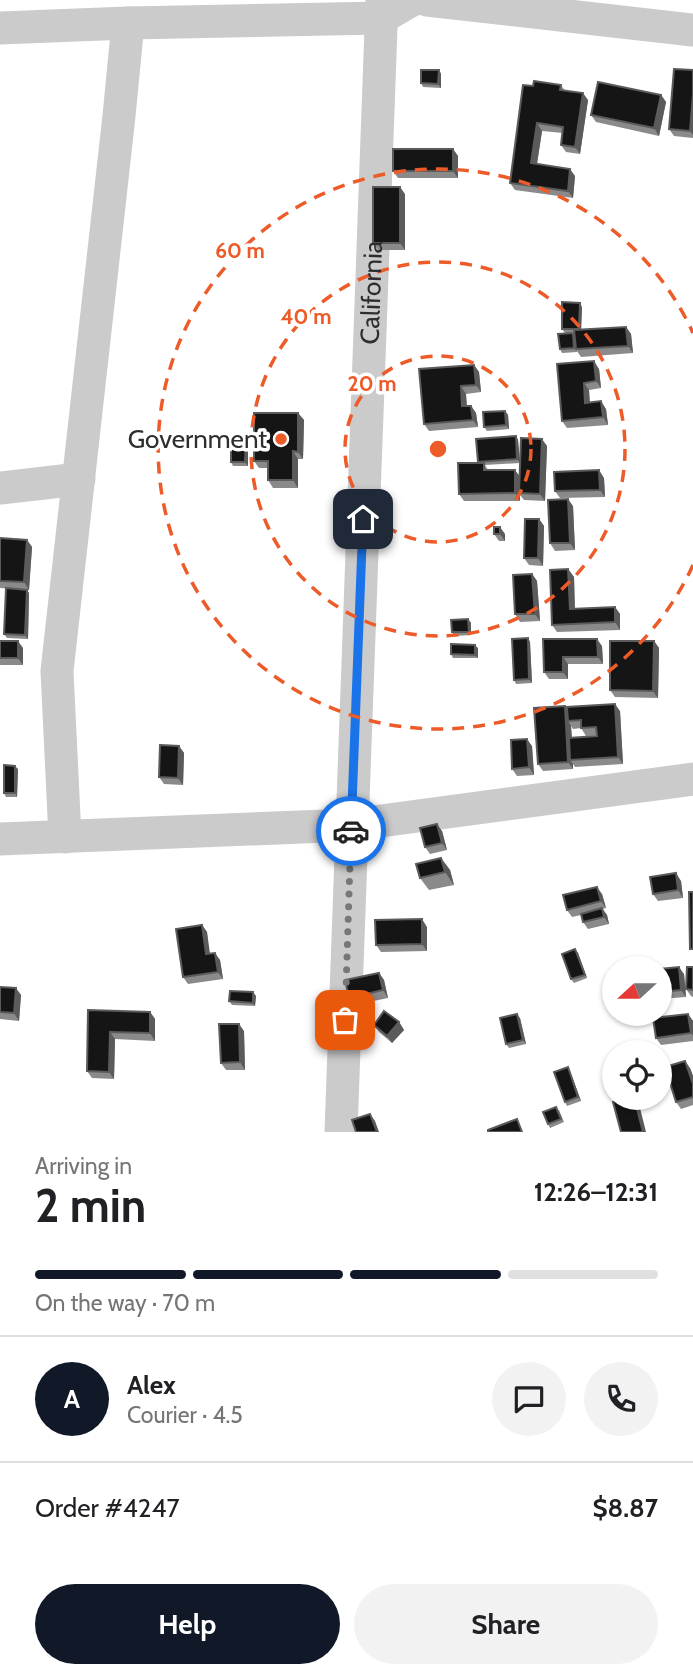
<!DOCTYPE html>
<meta charset="utf-8">
<style>
body{margin:0;font-family:Cabin,sans-serif;background:#f2f2f2;color:#202124;height:100vh;display:flex;flex-direction:column;font-size:26px;white-space:nowrap}
*{box-sizing:border-box;margin:0}
p{font-size:23px;color:#757577}
.icon{flex:none;width:38px;height:38px;fill:none;stroke:currentColor;stroke-width:2;stroke-linecap:round;stroke-linejoin:round}
.map{position:relative;height:1132px;overflow:hidden}
.sheet{display:flex;flex-direction:column;background:#fff;flex:1}
.sheet>*{flex:none}
.needle{width:46px;rotate:249deg}
.controls{position:absolute;left:602px;top:956px;display:grid;gap:14px}
.controls a{display:grid;place-items:center;width:70px;height:70px;border-radius:50%;background:#fff;box-shadow:0 2px 5px #0004;font-size:35px}
.pin{position:absolute;display:grid;place-items:center;width:60px;height:60px;color:#fff;margin:-30px;border-radius:14px;box-shadow:0 4px 10px #0006}
.courier{position:absolute;display:grid;place-items:center;width:70px;height:70px;margin:-35px;border:5px solid #1a73e8;border-radius:50%;background:#fff;color:#222;box-shadow:0 2px 9px #0007}
.overview em{font-style:normal;font-weight:800}
.overview div{display:flex;flex-direction:column-reverse}
.overview{display:flex;align-items:center;justify-content:space-between;height:119px;padding:0 35px}
h1{font-size:46px;font-weight:800;line-height:52px}
.bar{display:grid;grid-template-columns:repeat(4,1fr);gap:10px 7px;align-content:center;height:84px;padding:0 35px}
.bar i{height:9px;border-radius:5px;background:#e0e0e0}
.bar .current{background:#111827}
.bar p{grid-column:span 4}
.line{display:flex;align-items:center;gap:18px;padding:0 35px;border-top:2px solid #e0e0e0}
.line div{flex:1}
.round{display:grid;place-items:center;flex:none;width:74px;height:74px;border-radius:37px;background:#f2f2f2}
.cta{display:flex;gap:14px;margin-top:auto;padding:14px 35px}
.cta a{flex:1;height:80px;border-radius:42px;background:#111827;color:#fff;font-size:28px;font-weight:800;line-height:80px;text-align:center}
.cta a+a{background:#f2f2f2;color:#202124}
.map>svg:first-child{display:block}
</style>
<div class="map">
<svg width="693" height="1132" viewBox="0 0 693 1132">
<rect width="100%" height="100%" fill="#fff"/>
<g fill="none" stroke-linecap="round" stroke-linejoin="round">
<g stroke="#cbcbcb" stroke-width="33">
<path d="M427 0 693 30"/>
<path d="M0 28 128 23 381 18 412 0"/>
<path d="M0 488 79 479"/>
<path d="M65 837 57 671 119 116 128 23"/>
<path d="M0 839 351 825 693 779"/>
<path id="s1" d="M341 1132 382 0"/>
</g>
</g>
<path fill="#8a8a8a" fill-rule="evenodd" d="M439 70 441 74V88L423 87 421 83Z
M693 70V138L674 136 669 129Z
M561 85 565 91 588 100 580 154 566 152 561 145 563 133 542 131 537 164 575 176 573 198 515 190 510 183 533 86Z
M661 95 666 102 659 136 596 122 591 115Z
M453 149 458 156V178H398L393 171Z
M405 194V250H378L373 243Z
M582 307 581 330 626 327 631 334 633 353 581 357 577 351V352L562 353 560 349 571 333H565L562 329Z
M557 364 599 369 601 388 589 390 590 402 606 409 608 425 567 428 562 421Z
M474 365 479 372 481 392 466 394 467 406H471L476 413 478 427 429 431 424 424Z
M505 411 508 415 509 429 487 431 484 427Z
M298 413 304 420 303 459H298V488H273L268 480V468H259L254 461Z
M516 436 518 440 520 462 547 446 545 501 524 500 520 495V501H464L459 494 479 463 478 462ZM520 463 519 476 515 470H488L485 465Z
M246 439 248 443V466H233L231 462Z
M604 478 605 497 560 498 555 491Z
M573 506 575 550 555 551 550 543Z
M539 519 544 526 543 566 529 565 524 558Z
M494 534H505V541H499Z
M0 538 27 540 32 547 29 590 0 588Z
M568 569 574 577 575 609 615 607 620 614V630L557 632 552 625Z
M532 574 537 581 540 621 520 622 515 614Z
M27 590 29 593 28 639 7 638 4 634Z
M468 619 471 623V635L454 636 452 632Z
M528 638 530 642 532 683 516 684 514 680Z
M543 639 602 646 603 664H568V679H549L544 672Z
M0 641 23 648V665H0Z
M654 641 659 648 658 698 615 697 610 690Z
M478 648V658H453L451 654Z
M567 709 620 711 623 764 575 767 573 764V769L543 771 538 764ZM571 726 573 729 581 728 586 736 597 735V736L572 738Z
M179 746 184 753 183 785 164 784 159 777Z
M532 746 534 775 517 776 512 769Z
M18 769 17 797H6L4 793Z
M442 831 447 850 430 854 425 847Z
M441 858 450 870 454 885 429 890 420 878Z
M681 881 683 898 658 901 653 894Z
M602 894 606 908 602 909 607 915 609 924 588 929 583 922 581 915 572 917 567 910Z
M202 925 207 932 209 954 220 960 223 979 188 984 183 977Z
M427 927V951L381 952 376 945Z
M575 949 578 953 587 978 574 983 571 979Z
M693 967V997L691 996 686 989Z
M660 969 684 974 686 997 660 999Z
M379 973 384 980 388 998 354 1005 349 998Z
M0 987 21 995 19 1021 0 1019Z
M256 996 255 1006 232 1005 229 1001Z
M88 1010 150 1012 155 1019V1041L115 1039 114 1079 92 1078 87 1071Z
M688 1014 693 1021V1041L661 1045 656 1038Z
M520 1018 526 1044 509 1048 506 1044Z
M399 1022 404 1030 392 1043 379 1032 374 1025Z
M244 1031 245 1070H226L221 1063Z
M690 1068 693 1076V1105L681 1109 676 1102Z
M570 1071 581 1101 567 1106 565 1102Z
M559 1110 564 1122 550 1128 548 1124Z"/>
<path fill="#5b5b5b" d="M439 70 441 74V88L438 84Z
M583 93 588 100 580 154 575 147Z
M693 94V135L690 131Z
M661 95 666 102 659 136 654 128Z
M537 123 542 131 536 170 531 163Z
M453 149 458 156V178L453 171Z
M570 169 575 176 573 198 568 191Z
M400 187 405 194V250L400 243Z
M580 303 582 307 581 333 579 329Z
M626 327 631 334 633 353 628 346Z
M594 361 599 369 601 388 596 381Z
M474 365 479 372 481 392 476 385Z
M584 383 589 390 590 410 585 403Z
M461 386 466 394 467 414 462 406Z
M601 401 606 409 608 425 603 417Z
M471 406 476 413 478 427 473 420Z
M505 411 508 415 509 429 506 425Z
M298 413 304 420 303 459 298 452Z
M516 436 518 440 520 463 517 459Z
M246 439 248 443V466L245 462Z
M542 439 547 446 545 501 540 494Z
M293 451 298 459V488L293 480Z
M515 470 520 477 519 493 520 495V501L515 493Z
M599 470 604 478 605 497 600 490Z
M568 499 573 506 575 550 570 543Z
M539 519 544 526 543 566 538 558Z
M500 527 505 534V541L500 534Z
M27 540 32 547 29 590 24 582Z
M568 569 574 577 575 616 570 609Z
M532 574 537 581 540 621 535 614Z
M27 590 29 593 28 639 25 635Z
M615 607 620 614V630L615 622Z
M468 619 471 623V635L469 632Z
M528 638 530 642 532 683 529 679Z
M597 639 602 646 603 664 598 657Z
M18 641 23 648V665L18 658Z
M654 641 659 648 658 698 653 691Z
M475 645 478 648V658L475 655Z
M563 657 568 664V679L563 672Z
M615 704 620 711 623 764 618 757Z
M565 706 570 713 568 721 571 726 573 760H570L573 764V769L568 762Z
M527 739 532 746 534 775 529 767Z
M179 746 184 753 183 785 178 778Z
M15 766 18 769 17 797 15 793Z
M437 824 442 831 447 850 442 843Z
M441 858 450 870 454 885 445 872Z
M676 873 681 881 683 898 678 890Z
M597 887 602 894 606 908 601 901Z
M602 908 607 915 609 924 604 917Z
M422 919 427 927V951L422 944Z
M202 925 207 932 211 961 206 954Z
M575 949 578 953 587 978 585 975Z
M215 953 220 960 223 979 218 972Z
M679 967 684 974 686 997 681 990Z
M379 973 384 980 388 998 383 990Z
M16 988 21 995 19 1021 14 1013Z
M253 992 256 996 255 1006 253 1003Z
M150 1012 155 1019V1041L150 1033Z
M517 1014 520 1018 526 1044 523 1040Z
M688 1014 693 1021V1036L691 1033Z
M399 1022 404 1030 392 1043 387 1036Z
M239 1024 244 1031 245 1070 240 1062Z
M110 1032 115 1039 114 1079 109 1072Z
M685 1061 690 1068 693 1076V1084Z
M568 1067 570 1071 581 1101 578 1097Z
M634 1097 639 1104 646 1132H643Z
M370 1114 375 1121 379 1132H377Z"/>
<path fill="#151515" stroke="#5b5b5b" stroke-width="2" d="M674 69 693 70V94L690 131 669 129Z
M421 70H439L438 84 421 83Z
M534 81 561 85 560 90 583 93 575 147 561 145 563 127 537 123 531 163 570 169 568 191 510 183 523 85 533 86Z
M598 82 661 95 654 128 591 115Z
M393 149H453V171H393Z
M373 187H400V243H373Z
M562 302 580 303 579 329H562Z
M626 327 628 346 576 349 574 330Z
M573 333 574 348 560 349 558 334Z
M594 361 596 381 584 383 585 403 601 401 603 417 562 421 557 364Z
M474 365 476 385 461 386 462 406H471L473 420 424 424 419 369Z
M505 411 506 425 484 427 483 412Z
M254 413H298V452L293 451V480H268V461H254Z
M516 436 517 459 478 462 476 439Z
M521 438 542 439 540 494 519 493Z
M246 439 245 462H231V440Z
M458 463H484V470H515V493L459 494Z
M599 470 600 490 555 491 554 472Z
M568 499 570 543H550L548 500Z
M525 519H539L538 558H524Z
M494 527H500V534H494Z
M0 538 27 540 24 582 0 581Z
M568 569 570 609 615 607V622L552 625 550 570Z
M532 574 535 614H515L513 575Z
M6 588 27 590 25 635 4 634Z
M468 619 469 632H452L451 620Z
M528 638 529 679 514 680 512 639Z
M543 639H597L598 657H563V672H544Z
M0 641H18V658H0Z
M610 641H654L653 691 610 690Z
M451 644 475 645V655L451 654Z
M615 704 618 757 570 760 569 738 597 736 596 727 581 728V720L568 721 567 707Z
M565 706 568 762 538 764 534 708Z
M527 739 529 767 512 769 511 740Z
M160 745 179 746 178 778 159 777Z
M4 765 15 766V793H4Z
M437 824 442 843 425 847 420 828Z
M441 858 445 872 420 878 416 864Z
M676 873 678 890 653 894 650 877Z
M597 887 601 901 567 910 563 895Z
M689 892H693V949H690Z
M602 908 604 917 583 922 581 914Z
M422 919V944L376 945 375 920Z
M202 925 206 954 215 953 218 972 183 977 176 929Z
M575 949 585 975 571 979 562 954Z
M679 967 681 990 660 992V969Z
M687 967H693V990L686 989Z
M379 973 383 990 349 998 345 980Z
M0 987 16 988 14 1013 0 1012Z
M230 991 253 992V1003L229 1001Z
M88 1010 150 1012V1033L110 1032 109 1072 87 1071Z
M384 1011 399 1022 387 1036 374 1025Z
M517 1014 523 1040 506 1044 500 1018Z
M688 1014 691 1033 656 1038 653 1018Z
M219 1024H239L240 1062 221 1063Z
M685 1061 693 1084V1097L676 1102 665 1067Z
M568 1067 578 1097 565 1102 554 1072Z
M630 1097H634L643 1132H621L613 1102Z
M556 1107 561 1119 548 1124 543 1112Z
M370 1114 377 1132H356L352 1120Z
M517 1119 522 1132H488V1130Z"/>
<g fill="none" stroke-linecap="round" stroke-linejoin="round">
<path stroke="#777" stroke-width="7" stroke-dasharray="0 12.6" d="M345 1020 351 831"/>
<path stroke="#1a73e8" stroke-width="9" d="M351 831 363 519"/>
</g>
<g fill="none" stroke="#ec5b28" stroke-width="3.5" stroke-dasharray="12 9">
<circle cx="438" cy="449" r="93"/>
<circle cx="438" cy="449" r="187"/>
<path d="M693 565A280 280 0 1 1 693 333"/>
</g>
<circle fill="#ec5b28" stroke="#fff" stroke-width="2.5" cx="281" cy="439" r="7"/>
<g text-anchor="middle" dominant-baseline="central" stroke-width="7" stroke-linejoin="round" paint-order="stroke">
<g font-size="26" fill="#2e2e2e" stroke="#fff">
<text stroke="none"><textPath href="#s1" startOffset="840">California</textPath></text>
</g>
<g font-size="26" fill="#2e2e2e" stroke="#fff" text-anchor="end">
<text x="267" y="439">Government</text>
</g>
</g>
<circle cx="438" cy="449" r="10" fill="#ec5b28" stroke="#fff" stroke-width="3.5"/>
<g font-size="21" text-anchor="middle" font-weight="bold" fill="#ec5b28" stroke="#fff" stroke-width="7" stroke-linejoin="round" paint-order="stroke">
<text x="240" y="258">60 m</text>
<text x="306" y="324">40 m</text>
<text x="372" y="391">20 m</text>
</g>
</svg>
<div class="controls">
<a><svg class="needle" viewBox="-14 -14 28 28"><path d="M0-13l5 13h-10z" fill="#e53935"/><path d="M0 13l5-13h-10z" fill="#757577"/></svg></a>
<a><svg class="icon" aria-label="locate" viewBox="0 0 24 24"><circle cx="12" cy="12" r="6"/><path d="M12 2v4M12 18v4M2 12h4M18 12h4"/></svg></a>
</div>
<div class="pin" style="left:345px;top:1020px;background:#ea580c"><svg class="icon" aria-label="bag" viewBox="0 0 24 24"><path d="M5 8h14l-1 12H6zM9 8a3 3 0 0 1 6 0"/></svg></div>
<div class="pin" style="left:363px;top:519px;background:#1f2937"><svg class="icon" aria-label="home" viewBox="0 0 24 24"><path d="M3 11l9-7 9 7M6 9v11h12V9"/></svg></div>
<div class="courier" style="left:351px;top:831px"><svg class="icon" aria-label="car" viewBox="0 0 24 24"><path d="M5 17H2v-5l4-1 3-4h7l3 4 3 1v5h-3M9 17h6M6 11h13"/><circle cx="7" cy="17" r="2"/><circle cx="17" cy="17" r="2"/></svg></div>
</div>
<section class="sheet">
<div class="overview"><div><h1>2 min</h1><p>Arriving in</p></div><em>12:26–12:31</em></div>
<div class="bar"><i class="current"></i><i class="current"></i><i class="current"></i><i></i><p>On the way · 70 m</p></div>
<div class="line" style="height:126px"><b class="round" style="background:#111827;color:#fff">A</b><div><b>Alex</b><p>Courier · 4.5</p></div><a class="round"><svg class="icon" aria-label="chat" viewBox="0 0 24 24"><path d="M4 5h16v11H9l-5 4z"/></svg></a><a class="round"><svg class="icon" aria-label="phone" viewBox="0 0 24 24"><path d="M5 4h4l2 5-3 2q2 4 5 5l2-3 5 2v4C11 20 4 13 5 4z"/></svg></a></div>
<div class="line" style="height:91px"><div>Order #4247</div><b>$8.87</b></div>
<div class="cta"><a>Help</a><a>Share</a></div>
</section>
